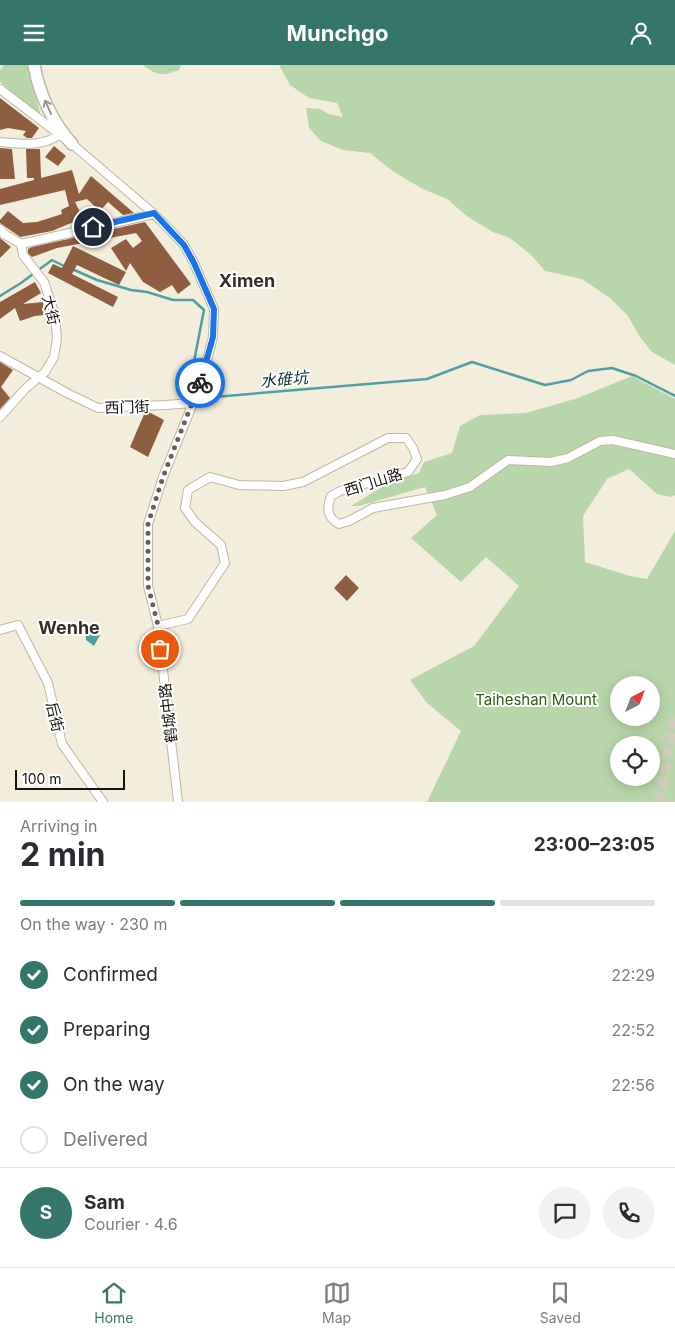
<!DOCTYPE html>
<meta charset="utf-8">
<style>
body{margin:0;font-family:Inter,"Noto Sans SC",sans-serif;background:#f2f2f3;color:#2b2b33;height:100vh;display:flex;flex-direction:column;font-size:19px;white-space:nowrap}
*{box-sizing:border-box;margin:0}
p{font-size:16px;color:#7c7c81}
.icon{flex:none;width:28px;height:28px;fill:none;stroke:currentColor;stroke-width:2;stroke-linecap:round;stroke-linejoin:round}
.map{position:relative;height:737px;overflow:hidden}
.sheet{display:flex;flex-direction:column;background:#fff;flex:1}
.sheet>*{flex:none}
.needle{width:32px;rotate:42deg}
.buttons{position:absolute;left:610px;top:611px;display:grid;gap:10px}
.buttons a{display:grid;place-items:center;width:50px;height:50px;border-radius:50%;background:#fff;box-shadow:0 2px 12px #0003;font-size:25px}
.scale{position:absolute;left:15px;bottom:12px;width:110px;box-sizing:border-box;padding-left:5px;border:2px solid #16140f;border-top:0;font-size:14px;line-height:18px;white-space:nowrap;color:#16140f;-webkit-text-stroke:4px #fff;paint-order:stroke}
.pin{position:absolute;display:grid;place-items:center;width:42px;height:42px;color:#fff;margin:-21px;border:2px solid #fff;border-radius:50%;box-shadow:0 1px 5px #0007}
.courier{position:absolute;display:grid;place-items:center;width:50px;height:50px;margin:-25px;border:4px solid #1a73e8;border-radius:50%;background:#fff;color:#222;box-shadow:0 1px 6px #0007}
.summary em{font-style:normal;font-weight:700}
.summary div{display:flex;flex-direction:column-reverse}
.summary{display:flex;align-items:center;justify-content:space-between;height:85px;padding:0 20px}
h1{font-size:32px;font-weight:700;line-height:38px}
.bar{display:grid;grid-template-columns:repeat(4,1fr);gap:8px 5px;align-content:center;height:60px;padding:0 20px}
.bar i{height:6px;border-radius:4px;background:#e1e1e2}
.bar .on{background:#34776a}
.bar p{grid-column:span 4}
.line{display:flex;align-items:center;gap:12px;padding:0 20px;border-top:1px solid #e1e1e2}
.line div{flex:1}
.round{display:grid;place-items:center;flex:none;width:52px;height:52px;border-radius:26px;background:#f2f2f3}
ol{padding:0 20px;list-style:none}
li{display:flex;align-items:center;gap:15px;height:55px}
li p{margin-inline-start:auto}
li .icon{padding:5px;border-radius:50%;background:#34776a;color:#fff;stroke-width:4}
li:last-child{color:#7c7c81}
li i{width:28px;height:28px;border:2px solid #e1e1e2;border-radius:50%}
header{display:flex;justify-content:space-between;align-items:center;height:65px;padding:0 20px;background:#34776a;color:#fff;font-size:22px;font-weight:700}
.tabs{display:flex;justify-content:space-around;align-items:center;height:70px;border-top:1px solid #e1e1e2;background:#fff;font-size:14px;color:#7c7c81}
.tabs a{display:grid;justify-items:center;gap:2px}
.tabs .on{color:#34776a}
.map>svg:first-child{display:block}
</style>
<header><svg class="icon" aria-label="menu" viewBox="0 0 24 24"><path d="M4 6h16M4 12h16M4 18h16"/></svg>Munchgo<svg class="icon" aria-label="person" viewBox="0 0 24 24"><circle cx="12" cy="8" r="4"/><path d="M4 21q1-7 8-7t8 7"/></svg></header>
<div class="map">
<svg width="675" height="737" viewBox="0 0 675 737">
<rect width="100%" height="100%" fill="#f3eddc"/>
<path fill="#b9d6aa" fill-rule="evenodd" d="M4 0H28L41 51 0 17V5Z
M143 0H181L179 5C162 11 158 11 143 0Z
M279 0H675V300L652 287 640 272 628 251 610 233 582 214 545 206 531 190 510 173 493 167 468 152 447 134 421 123 394 107 370 88 343 85 321 76 309 63 306 43 320 44 329 49 343 52 337 38 309 33 290 20Z
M632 311 675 334V430L671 432 657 429 629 404 607 414 583 451 585 497 630 511 647 514 675 466V737H427L461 666 427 638 410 615 474 581 519 521 486 492 461 517 411 473 437 450 425 422 359 441H351L387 419 419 408 424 397 452 388 460 361 480 350 526 348 578 333ZM619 620H651V652H619ZM619 680H651V712H619Z"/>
<path fill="#51a0a1" d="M85 565 100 570 94 581 86 575Z"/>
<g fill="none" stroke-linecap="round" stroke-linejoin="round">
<path stroke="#51a0a1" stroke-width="2.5" d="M72 204 97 215 131 225 147 227 173 235H193L204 245 190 317 186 326 214 332 427 314 472 297 545 320 571 315 588 306 612 303 636 311 675 331
M0 231 21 218 52 195 64 201"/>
</g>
<path fill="#8f5e40" d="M0 33 39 63 32 73H27L23 70 26 66 8 63 0 65Z
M54 81 66 91 58 101 45 92Z
M0 83 12 84 15 114H0Z
M26 84H40L41 113 72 105 79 129 91 111 134 148 123 150 108 137 100 146 87 134 75 137 83 153 52 166 20 172 0 158V155L8 146 23 158 37 157 62 149 61 145 69 141 65 125 0 140V124L34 115V113H27Z
M145 157 191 219 178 229 172 220 160 227 143 217 130 198 126 206 111 183 126 174 133 183 142 176 136 168 57 183 32 192 28 188V184L32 182Z
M0 173 11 182 0 193Z
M73 181 126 207 119 220 77 200 72 209 118 232 113 242 48 208 53 199 62 203Z
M35 217 41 228 23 239 43 237 44 250 35 251 20 256 15 243 0 254V237Z
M0 297 13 305 1 322 10 333 0 344Z
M147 346 164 355 148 392 130 382 145 347Z
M346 510 359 523 347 536 334 523Z"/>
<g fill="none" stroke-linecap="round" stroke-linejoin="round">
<path stroke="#d2ccbd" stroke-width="10" stroke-dasharray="10 5" stroke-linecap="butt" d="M659 737 675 651"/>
<defs>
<path id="minor" d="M0 24 72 79 154 149 171 166 184 180 194 198 214 244 213 272 206 299 193 338 163 412 148 459V521L158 561 178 737
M0 77C20 79 42 82 59 70
M0 164 4 169 21 179 154 149
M0 291 67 328 98 343 165 340 193 338
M0 352 25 324 45 307 54 292 57 274 55 250 44 217 23 190 21 179
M158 561 188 554 225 498 221 480 195 457 185 443 188 425 210 412 239 420 283 421 303 417 388 373H406L413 383 417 394 408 407 340 426 331 431C327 443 326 452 339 459L349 456 373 443 445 430 470 422 508 395 551 397 568 393 600 376 613 375 675 389
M0 565 18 560 48 618 62 679 103 737"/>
<path id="highway" d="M34 0C39 29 53 58 72 79"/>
</defs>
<use href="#minor" stroke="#beb7a8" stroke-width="10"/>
<use href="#highway" stroke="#beb7a8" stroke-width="14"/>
<use href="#minor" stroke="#fff" stroke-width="8"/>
<use href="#highway" stroke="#fff" stroke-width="11"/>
</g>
<defs><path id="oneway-shaft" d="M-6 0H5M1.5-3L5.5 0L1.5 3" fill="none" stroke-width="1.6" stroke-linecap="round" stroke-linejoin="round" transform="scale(1.25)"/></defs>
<use stroke="#969593" href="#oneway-shaft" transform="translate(48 42) rotate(-114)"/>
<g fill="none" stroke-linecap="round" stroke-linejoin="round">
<path stroke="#636057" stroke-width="5" stroke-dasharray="0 9" d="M160 584 158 560 148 521V459L163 412 200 318"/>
<path stroke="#1a73e8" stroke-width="6" d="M93 162 154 148 184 180 194 198 214 244 213 272 200 318"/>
</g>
<g text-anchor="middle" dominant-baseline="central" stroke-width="4" stroke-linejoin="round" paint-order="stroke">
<g font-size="15" fill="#16140f" stroke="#fff">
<text transform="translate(51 245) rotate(77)">大街</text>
<text transform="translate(127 342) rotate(-2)">西门街</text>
<text transform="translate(373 417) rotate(-17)">西门山路</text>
<text transform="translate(168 648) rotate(-97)">鹤城中路</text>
<text transform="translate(55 652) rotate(77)">后街</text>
</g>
<g font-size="15" fill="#315a15" stroke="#fff">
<text x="536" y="634">Taiheshan Mount</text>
</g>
<g font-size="16" font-style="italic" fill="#093232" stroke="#fff">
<text transform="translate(284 314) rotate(-5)">水碓坑</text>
</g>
<g font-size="18" font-weight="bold" fill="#352f23" stroke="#fff">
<text x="247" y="215">Ximen</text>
<text x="69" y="562">Wenhe</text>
</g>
</g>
</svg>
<div class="buttons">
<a><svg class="needle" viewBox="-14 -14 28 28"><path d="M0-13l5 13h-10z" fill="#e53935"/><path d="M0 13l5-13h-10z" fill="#7c7c81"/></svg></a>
<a><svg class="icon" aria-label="locate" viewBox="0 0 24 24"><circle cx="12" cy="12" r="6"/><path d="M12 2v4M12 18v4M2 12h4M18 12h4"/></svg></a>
</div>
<div class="scale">100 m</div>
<div class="pin" style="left:160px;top:584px;background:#ea580c"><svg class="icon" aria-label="bag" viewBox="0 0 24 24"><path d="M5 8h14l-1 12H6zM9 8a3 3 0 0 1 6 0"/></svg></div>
<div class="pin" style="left:93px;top:162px;background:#1f2937"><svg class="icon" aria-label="home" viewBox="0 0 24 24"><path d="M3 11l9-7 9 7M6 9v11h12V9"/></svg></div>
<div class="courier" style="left:200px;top:318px"><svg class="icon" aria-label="bike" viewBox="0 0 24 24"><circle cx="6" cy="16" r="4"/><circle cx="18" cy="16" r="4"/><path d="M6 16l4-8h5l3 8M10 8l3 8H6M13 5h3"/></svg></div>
</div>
<section class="sheet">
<div class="summary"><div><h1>2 min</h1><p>Arriving in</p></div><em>23:00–23:05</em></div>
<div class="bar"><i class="on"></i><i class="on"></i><i class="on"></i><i></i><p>On the way · 230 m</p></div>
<ol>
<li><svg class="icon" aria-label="check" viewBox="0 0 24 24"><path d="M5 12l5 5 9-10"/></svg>Confirmed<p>22:29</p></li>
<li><svg class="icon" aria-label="check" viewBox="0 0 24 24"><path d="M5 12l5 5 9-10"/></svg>Preparing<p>22:52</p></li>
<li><svg class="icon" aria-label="check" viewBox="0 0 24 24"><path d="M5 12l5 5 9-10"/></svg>On the way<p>22:56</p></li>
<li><i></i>Delivered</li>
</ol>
<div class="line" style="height:90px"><b class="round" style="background:#34776a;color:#fff">S</b><div><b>Sam</b><p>Courier · 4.6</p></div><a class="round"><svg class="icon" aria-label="chat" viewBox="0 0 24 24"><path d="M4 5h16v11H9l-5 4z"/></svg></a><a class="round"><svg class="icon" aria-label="phone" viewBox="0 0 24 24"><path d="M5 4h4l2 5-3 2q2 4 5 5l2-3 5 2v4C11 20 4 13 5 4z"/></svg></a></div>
</section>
<nav class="tabs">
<a class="on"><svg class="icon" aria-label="home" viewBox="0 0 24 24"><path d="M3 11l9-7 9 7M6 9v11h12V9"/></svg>Home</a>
<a><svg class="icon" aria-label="map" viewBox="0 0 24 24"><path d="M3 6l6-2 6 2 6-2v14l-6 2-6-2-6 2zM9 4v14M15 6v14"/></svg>Map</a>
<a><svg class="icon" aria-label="saved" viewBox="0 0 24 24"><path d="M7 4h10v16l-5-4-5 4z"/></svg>Saved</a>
</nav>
